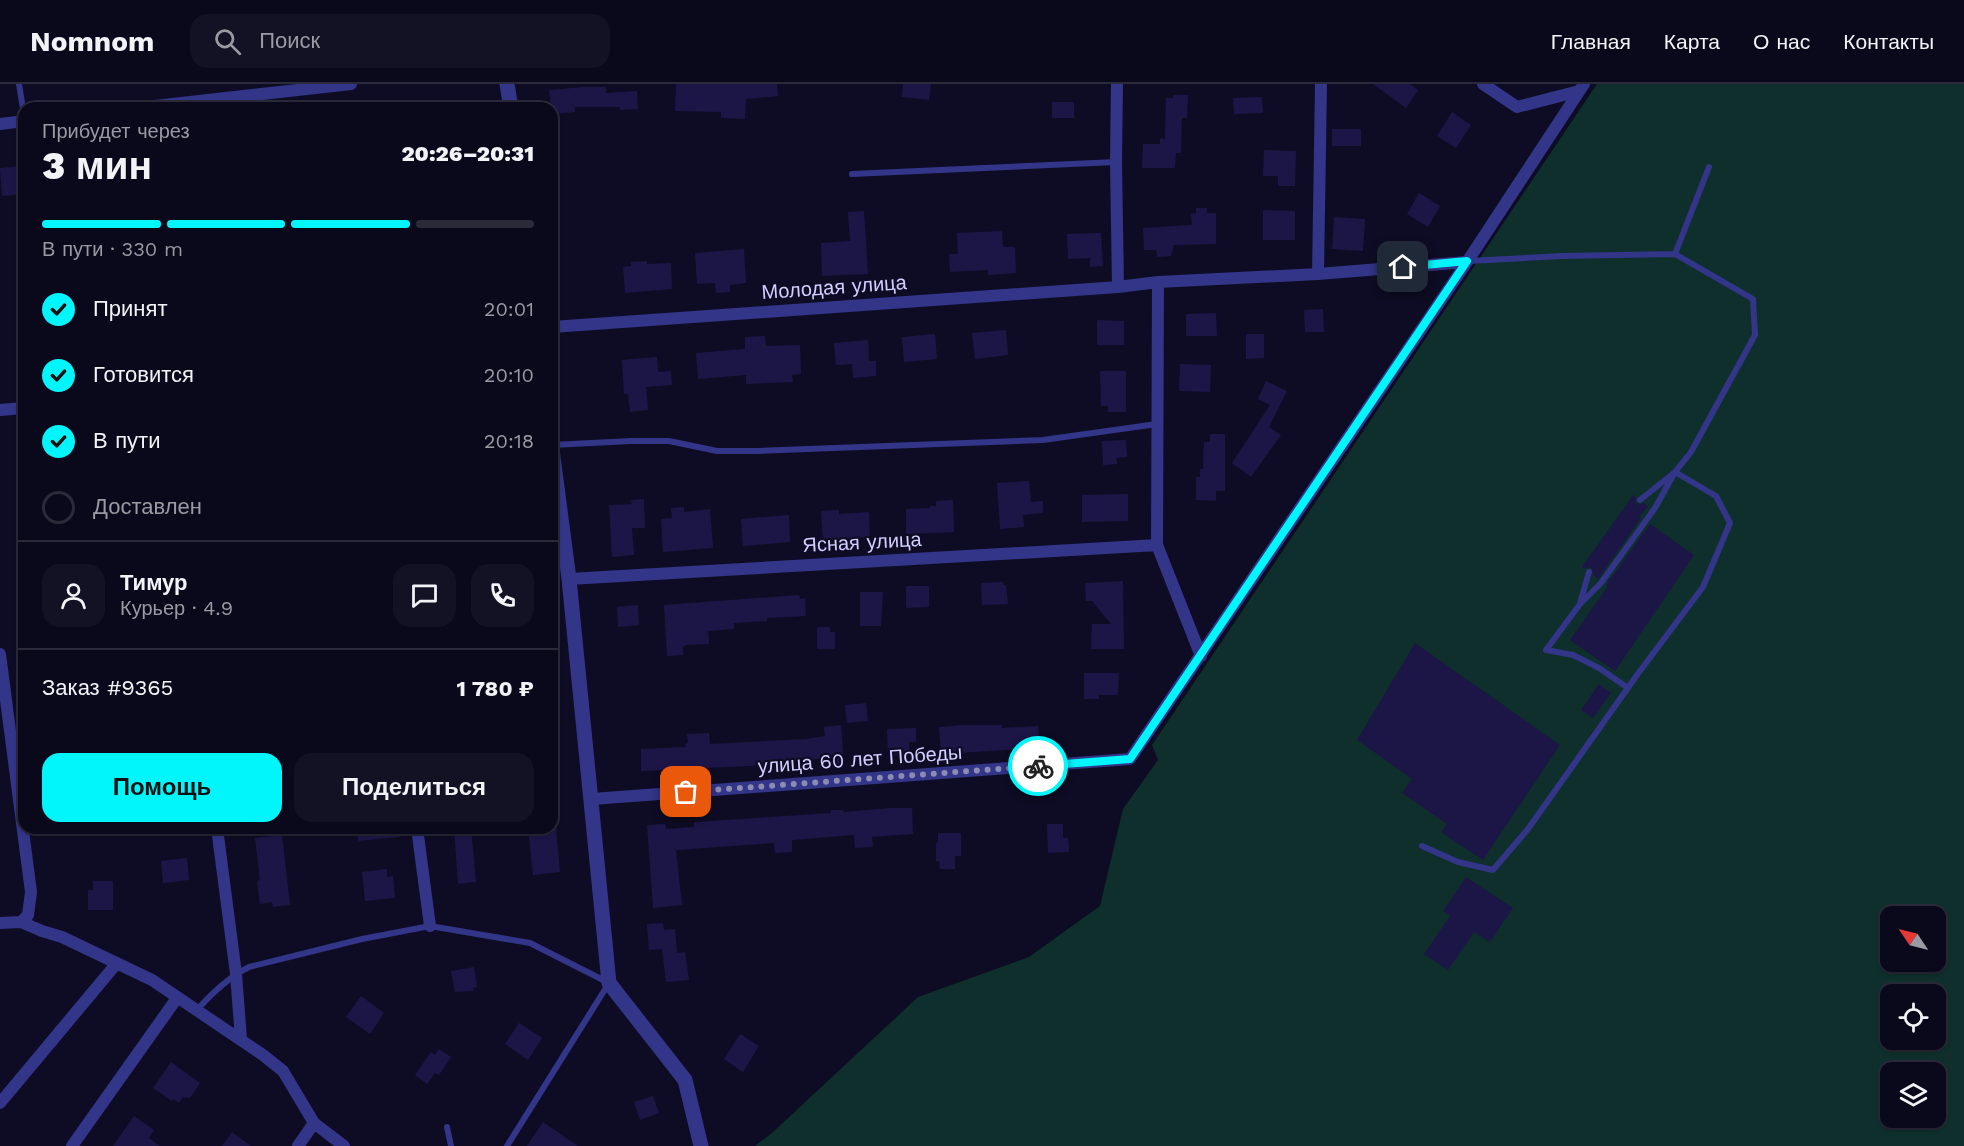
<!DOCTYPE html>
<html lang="ru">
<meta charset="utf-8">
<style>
body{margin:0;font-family:"Work Sans",sans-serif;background:#131224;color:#f1f3f6;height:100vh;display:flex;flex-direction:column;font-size:22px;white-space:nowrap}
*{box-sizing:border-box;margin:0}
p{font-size:20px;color:#999aa3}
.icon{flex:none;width:33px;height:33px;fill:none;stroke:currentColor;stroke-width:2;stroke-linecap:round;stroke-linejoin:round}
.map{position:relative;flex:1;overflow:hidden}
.panel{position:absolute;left:18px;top:18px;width:540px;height:732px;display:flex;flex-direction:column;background:#0a091b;border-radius:18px;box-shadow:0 2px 4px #0004,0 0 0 2px #2a2a3a}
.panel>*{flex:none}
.needle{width:39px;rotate:305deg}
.tools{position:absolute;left:1880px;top:822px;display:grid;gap:12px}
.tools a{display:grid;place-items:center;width:66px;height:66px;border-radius:12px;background:#0a091b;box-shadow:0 2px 4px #0004,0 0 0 2px #2a2a3a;font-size:30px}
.pin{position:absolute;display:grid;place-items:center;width:51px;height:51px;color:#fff;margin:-26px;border-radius:12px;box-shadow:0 3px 9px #0006}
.courier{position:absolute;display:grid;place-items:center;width:60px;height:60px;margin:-30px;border:4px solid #00f6fa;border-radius:50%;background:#fff;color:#222;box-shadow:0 2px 8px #0007}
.headline em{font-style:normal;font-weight:800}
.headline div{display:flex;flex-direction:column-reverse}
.headline{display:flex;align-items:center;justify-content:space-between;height:102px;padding:0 24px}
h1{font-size:39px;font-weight:800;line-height:45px}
.bar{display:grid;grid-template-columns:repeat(4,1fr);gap:9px 6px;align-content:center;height:72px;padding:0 24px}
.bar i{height:8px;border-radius:4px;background:#2a2a3a}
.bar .current{background:#00f6fa}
.bar p{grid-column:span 4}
.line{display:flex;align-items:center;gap:15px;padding:0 24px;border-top:2px solid #2a2a3a}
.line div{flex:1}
.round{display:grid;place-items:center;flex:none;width:63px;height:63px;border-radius:18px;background:#131224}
ol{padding:0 24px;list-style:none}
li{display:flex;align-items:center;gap:18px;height:66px}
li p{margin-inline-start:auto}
li .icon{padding:6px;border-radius:50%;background:#00f6fa;color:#111;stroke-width:4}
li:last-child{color:#999aa3}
li i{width:33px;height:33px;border:3px solid #2a2a3a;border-radius:50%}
.cta{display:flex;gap:12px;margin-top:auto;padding:12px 24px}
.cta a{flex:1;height:69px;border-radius:18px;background:#00f6fa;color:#111;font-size:24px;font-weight:800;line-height:69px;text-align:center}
.cta a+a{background:#131224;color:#f1f3f6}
header{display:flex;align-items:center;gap:36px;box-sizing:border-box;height:84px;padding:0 30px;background:#0a091b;border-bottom:2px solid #2a2a3a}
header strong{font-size:28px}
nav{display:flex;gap:33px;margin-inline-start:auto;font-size:21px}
.search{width:420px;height:54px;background:#131224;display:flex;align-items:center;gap:15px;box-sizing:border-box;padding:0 21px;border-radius:18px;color:#999aa3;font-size:22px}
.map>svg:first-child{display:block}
</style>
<header>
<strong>Nomnom</strong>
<div class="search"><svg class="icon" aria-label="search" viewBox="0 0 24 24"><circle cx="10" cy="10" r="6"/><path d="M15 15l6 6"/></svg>Поиск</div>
<nav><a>Главная</a><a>Карта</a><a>О нас</a><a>Контакты</a></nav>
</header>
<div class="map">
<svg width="1964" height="1062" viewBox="0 0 1964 1062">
<rect width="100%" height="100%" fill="#0e0c24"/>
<path fill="#0e2f2b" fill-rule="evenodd" d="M1597 0H1964V1062H755L772 1049 918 913 1029 873 1100 822 1123 725 1158 676 1152 661ZM1890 832H1935V878H1890ZM1890 910H1935V956H1890ZM1890 988H1935V1034H1890Z"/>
<path fill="#1c1647" d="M676 0H777L778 12 746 15 745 35 721 34V28L675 27Z
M903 0H931L929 16 902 13Z
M1373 0H1410L1418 6 1406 24Z
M583 3H606V9L637 7 638 25 620 26V23H575V28L552 30 549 6Z
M1173 11H1188L1187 34H1182L1181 69H1176L1175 84H1142L1143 60H1160V54L1165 55 1166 14H1173Z
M1262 13 1263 29 1234 30 1233 14Z
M1052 18H1074V34H1052Z
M1452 28 1471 41 1456 64 1437 52Z
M1332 45H1361V62H1332Z
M1264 66 1296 67 1295 102H1278V92H1263Z
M24 82V110L2 112 0 84Z
M1419 109 1440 122 1428 143 1407 130Z
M1196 124H1207V129H1216V160L1174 161 1171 172 1157 173 1156 166H1144L1143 144 1192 141 1191 130 1196 129Z
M1263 126 1295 127V156H1263Z
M864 127 868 190 822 192 821 159 850 157 848 128Z
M1334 133 1365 135 1363 167 1332 165Z
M1002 147 1003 163H1015L1016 189 988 191V186L950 188 949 170H958L957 149Z
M1101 149 1103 182 1090 183V174L1068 175 1067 150Z
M744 165 746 199 730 201V208L716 209 715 199 697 200 695 169Z
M647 177V180L671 179 672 205 625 209 623 183 631 182V178Z
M1323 225 1324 248H1305L1304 226Z
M1216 229 1217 252H1186V230Z
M1097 236 1124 237V261H1097Z
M1006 246 1008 271 975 275 972 249Z
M935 250 937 275 904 278 902 253Z
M1246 250H1264V274L1246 275Z
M765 252 766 262 800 261 801 290 792 291 793 298 746 300V291L698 295 696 269 745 265V253Z
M868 256 869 277H876V292L853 294 852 280 836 281 834 259Z
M657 273 658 288 671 287 672 301 646 303 648 326 630 328 628 310H624L622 276Z
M1180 280 1211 281 1210 308 1179 307Z
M1100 287H1126V328H1108V322H1101Z
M1266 297 1287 307 1269 343 1281 351 1251 393 1232 379 1270 321 1258 315Z
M1210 350H1225V407H1216V417L1196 416V393H1200V385H1203L1204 358H1210Z
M1126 356 1127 373 1116 374 1117 380 1103 381 1102 357Z
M1029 397 1031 418 1043 417V429L1023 431 1024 443 1000 445 997 399Z
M1128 410V437L1082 438V411Z
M1633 411 1636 413 1635 417 1638 421 1644 419 1648 422 1639 433 1641 434 1598 495 1593 491 1592 484 1588 483 1585 485 1582 483Z
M644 415 645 444H632L634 471 612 473 609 421 632 420 631 416Z
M953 416 954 448 906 450V425L930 424V422H936V417Z
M684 423V428L710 425 713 464 663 468 661 435 672 434 671 424Z
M839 426V430L869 428 870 453 823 456 821 427Z
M789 431 790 458 743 462 741 435Z
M1650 440 1694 471 1615 587 1570 556 1608 502 1606 501Z
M1123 497 1124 565H1091L1092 540H1111L1092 517H1086L1085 499Z
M1003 498 1004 501H1006L1008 520 982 521 981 499Z
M906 502H929V523L906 524Z
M860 508H883L881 542H860Z
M799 511 800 515 805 514 806 532 767 534V537L734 539V545L708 547 709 560 686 561 683 563V571L667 572 664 521Z
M638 521 639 541 618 543 617 523Z
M817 543H830V548H835V565H817Z
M1415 559 1560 661 1483 776 1441 748 1447 740 1402 709 1412 695 1357 656Z
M1084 589H1119L1118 611H1099V615H1084Z
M1599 600 1611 609 1593 634 1581 626Z
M866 619 868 637 847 639 845 621Z
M841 641 844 683 828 684V674L793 677 794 680 641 687V665L686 663 685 660 688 659 687 650 709 649 710 660 806 655 825 652 824 643Z
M962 641H1002V644L1038 642 1040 664 941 670 939 643Z
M916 644V658H909L910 670 888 671 887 645Z
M891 724H912L913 750 872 753 873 763 855 764 854 751 792 756V768L775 769 774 759 676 766 682 821 653 824 647 741 665 740 666 745 694 743V738L831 729V726H843L844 728Z
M1047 740H1063V754H1068L1069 768 1048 769Z
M357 744H398L399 753 358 757Z
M454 744H471L476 798 458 800Z
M528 744H556L560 788 533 791Z
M938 749H961V772H955V785H940L939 777H936V759L938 758Z
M282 751 290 821 273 823 272 818 260 820 257 797 260 796 255 754Z
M187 774 189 796 163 799 161 777Z
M387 785V793L393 792 395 814 365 817 362 788Z
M1466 793 1513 824 1490 858 1474 848 1448 886 1424 870 1450 832 1443 827Z
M93 797H113V826H88V806H93Z
M663 839 664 846 675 845 677 869 685 868 689 896 666 898 662 865 649 866 647 840Z
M474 883 477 903 473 904 474 907 455 908 451 887Z
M361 912 384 929 370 950 346 933Z
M519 939 542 954 528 976 505 960Z
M740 950 759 962 743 988 724 975Z
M439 965 451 973 439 991 435 989 427 1000 415 991 431 968 435 971Z
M171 978 200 999 190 1014 183 1013 179 1019 173 1015 172 1017 153 1004Z
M653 1012 659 1029 640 1036 634 1018Z
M134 1032 154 1046 149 1054 160 1062H113Z
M543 1038 578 1062H527Z
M232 1048 251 1062H222Z"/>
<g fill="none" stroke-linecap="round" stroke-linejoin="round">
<path stroke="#323588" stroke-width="6" d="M19 0 24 31
M852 90 1116 78
M1675 170 1709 83
M1469 177 1562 172 1675 170 1753 215 1755 251 1691 368 1675 388 1655 424 1601 499 1580 520 1546 566 1573 571 1599 584 1628 604
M552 361 631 357H669L717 367H757L1043 356 1157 340
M1580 519 1589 488
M1422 762 1458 778 1493 786 1528 745 1637 591 1703 503 1730 439 1716 412 1675 388 1640 416
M197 926C212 909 229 893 249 883L362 855 430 842 530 859 609 899 507 1062
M447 1043 451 1062"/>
<path stroke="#323588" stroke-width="12" d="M1117 0 1116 78 1118 203
M1483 0 1517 23 1579 7
M137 24 351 0
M0 40 24 37
M1318 190 1321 0
M1158 198 1157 461 1201 572
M552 243 1118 203 1158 198 1318 190 1467 178
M0 326 24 324
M569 495 1157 461
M0 570 31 808 28 831 21 838 0 839
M592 715 1130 675 1467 178 1584 0
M217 744 236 890 241 955
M417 744 430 842
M21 838 42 847 62 853 152 896 263 971 283 987 314 1039 344 1062
M0 1019 117 879
M72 1062 177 914
M298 1062 314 1039"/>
<path stroke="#323588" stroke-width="15" d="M507 0 511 24
M552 365 569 495 609 899 685 996 701 1062"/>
</g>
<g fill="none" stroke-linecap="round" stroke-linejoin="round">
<path stroke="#8c8bb2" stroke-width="6" stroke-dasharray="0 10.8" d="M686 708 1038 682"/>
<path stroke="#00f6fa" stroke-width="8" d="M1038 682 1130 675 1467 177 1403 183"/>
</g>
<g text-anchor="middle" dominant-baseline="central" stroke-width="4.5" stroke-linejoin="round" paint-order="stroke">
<g font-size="20" fill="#d0cfff" stroke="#0e0c24">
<text transform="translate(834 203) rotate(-4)">Молодая улица</text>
<text transform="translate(862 458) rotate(-3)">Ясная улица</text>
<text transform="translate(860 675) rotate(-4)">улица 60 лет Победы</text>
</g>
</g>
</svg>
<div class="tools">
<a><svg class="needle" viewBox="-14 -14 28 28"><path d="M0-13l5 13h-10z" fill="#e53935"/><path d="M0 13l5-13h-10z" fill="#999aa3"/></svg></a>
<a><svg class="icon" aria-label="locate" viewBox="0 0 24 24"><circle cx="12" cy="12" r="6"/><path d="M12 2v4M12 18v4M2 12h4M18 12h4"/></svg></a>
<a><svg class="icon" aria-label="layers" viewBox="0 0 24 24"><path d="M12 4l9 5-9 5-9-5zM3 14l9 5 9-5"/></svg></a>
</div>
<div class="pin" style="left:686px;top:708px;background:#ea580c"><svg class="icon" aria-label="bag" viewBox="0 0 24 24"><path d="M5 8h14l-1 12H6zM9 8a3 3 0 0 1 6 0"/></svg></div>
<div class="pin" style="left:1403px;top:183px;background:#1f2937"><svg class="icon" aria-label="home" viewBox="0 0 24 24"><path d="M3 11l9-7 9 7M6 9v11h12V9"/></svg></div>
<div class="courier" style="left:1038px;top:682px"><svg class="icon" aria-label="bike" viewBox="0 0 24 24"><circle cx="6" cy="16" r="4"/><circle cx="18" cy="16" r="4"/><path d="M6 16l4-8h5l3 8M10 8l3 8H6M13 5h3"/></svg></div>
<section class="panel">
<div class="headline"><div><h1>3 мин</h1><p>Прибудет через</p></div><em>20:26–20:31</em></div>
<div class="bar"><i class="current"></i><i class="current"></i><i class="current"></i><i></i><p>В пути · 330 m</p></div>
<ol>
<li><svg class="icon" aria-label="check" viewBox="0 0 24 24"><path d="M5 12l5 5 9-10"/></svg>Принят<p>20:01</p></li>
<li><svg class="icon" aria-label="check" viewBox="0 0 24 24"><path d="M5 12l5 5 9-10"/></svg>Готовится<p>20:10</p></li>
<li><svg class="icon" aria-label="check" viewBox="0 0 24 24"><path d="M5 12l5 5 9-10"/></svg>В пути<p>20:18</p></li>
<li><i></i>Доставлен</li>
</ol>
<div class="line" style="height:108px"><a class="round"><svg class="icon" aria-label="person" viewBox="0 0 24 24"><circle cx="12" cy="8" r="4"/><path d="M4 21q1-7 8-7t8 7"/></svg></a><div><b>Тимур</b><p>Курьер · 4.9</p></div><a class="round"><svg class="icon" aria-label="chat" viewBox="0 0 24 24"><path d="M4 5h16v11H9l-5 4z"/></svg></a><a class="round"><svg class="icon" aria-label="phone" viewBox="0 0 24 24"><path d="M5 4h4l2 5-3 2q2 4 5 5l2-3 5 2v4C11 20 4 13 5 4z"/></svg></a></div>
<div class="line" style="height:78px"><div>Заказ #9365</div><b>1 780 ₽</b></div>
<div class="cta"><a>Помощь</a><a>Поделиться</a></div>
</section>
</div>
